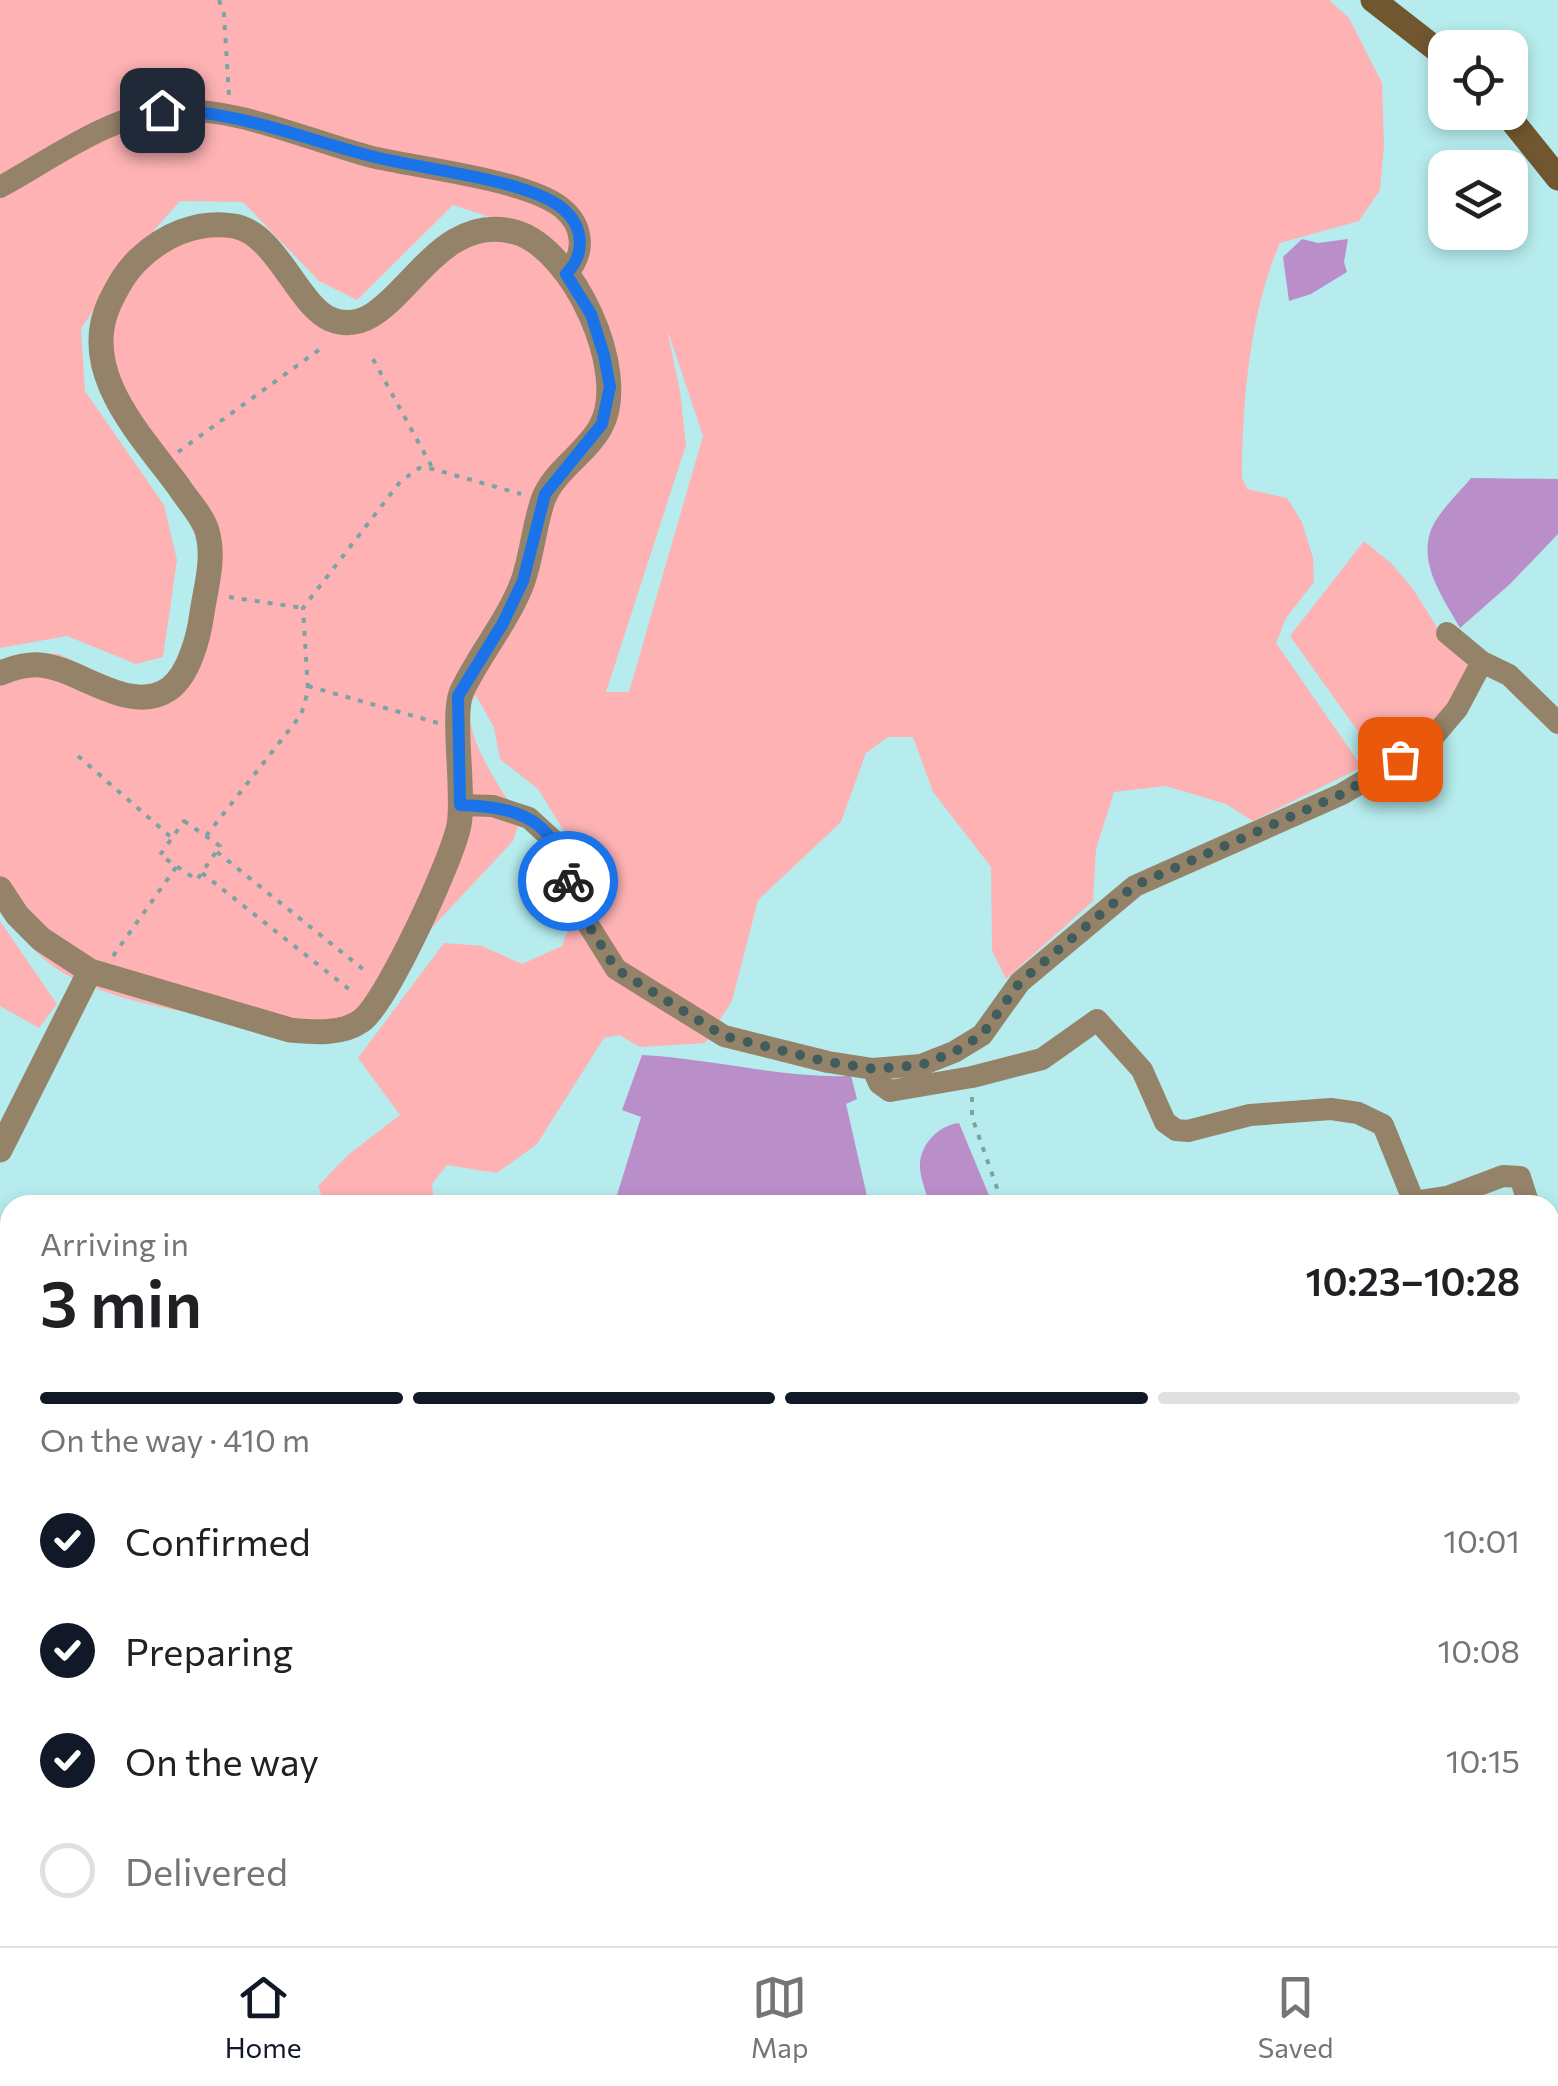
<!DOCTYPE html>
<meta charset="utf-8">
<style>
body{margin:0;font-family:Commissioner,sans-serif;background:#f6f6f6;color:#202124;height:100vh;display:flex;flex-direction:column;font-size:38px;white-space:nowrap}
*{box-sizing:border-box;margin:0}
p{font-size:32px;color:#757577}
.icon{flex:none;width:55px;height:55px;fill:none;stroke:currentColor;stroke-width:2;stroke-linecap:round;stroke-linejoin:round}
.map{position:relative;flex:1;overflow:hidden}
.details{position:absolute;left:0px;top:1195px;width:1560px;height:752px;display:flex;flex-direction:column;background:#fff;border-radius:30px 30px 0 0;box-shadow:0 5px 15px #0003}
.details>*{flex:none}
.buttons{position:absolute;left:1428px;top:30px;display:grid;gap:20px}
.buttons a{display:grid;place-items:center;width:100px;height:100px;border-radius:20px;background:#fff;box-shadow:0 5px 15px #0003;font-size:50px}
.pin{position:absolute;display:grid;place-items:center;width:85px;height:85px;color:#fff;margin:-42px;border-radius:20px;box-shadow:0 5px 15px #0006}
.courier{position:absolute;display:grid;place-items:center;width:100px;height:100px;margin:-50px;border:8px solid #1a73e8;border-radius:50%;background:#fff;color:#222;box-shadow:0 2px 12px #0007}
.headline em{font-style:normal;font-weight:600}
.headline div{display:flex;flex-direction:column-reverse}
.headline{display:flex;align-items:center;justify-content:space-between;height:170px;padding:0 40px}
h1{font-size:65px;font-weight:600;line-height:75px}
.bar{display:grid;grid-template-columns:repeat(4,1fr);gap:15px 10px;align-content:center;height:120px;padding:0 40px}
.bar i{height:12px;border-radius:8px;background:#e0e0e0}
.bar .active{background:#111827}
.bar p{grid-column:span 4}
ol{padding:0 40px;list-style:none}
li{display:flex;align-items:center;gap:30px;height:110px}
li p{margin-inline-start:auto}
li .icon{padding:10px;border-radius:50%;background:#111827;color:#fff;stroke-width:4}
li:last-child{color:#757577}
li i{width:55px;height:55px;border:5px solid #e0e0e0;border-radius:50%}
.dock{display:flex;justify-content:space-around;align-items:center;height:140px;border-top:2px solid #e0e0e0;background:#fff;font-size:28px;color:#757577}
.dock a{display:grid;justify-items:center;gap:5px}
.dock .active{color:#111827}
.map>svg:first-child{display:block}
</style>
<div class="map">
<svg width="1558" height="1946" viewBox="0 0 1558 1946">
<rect width="100%" height="100%" fill="#b6eced"/>
<path fill="#feb2b4" fill-rule="evenodd" d="M0 0H1329L1349 18 1382 83 1384 145 1380 190 1359 221 1280 243C1250 311 1242 403 1242 478L1247 489 1287 498 1302 522 1313 558 1314 582 1286 618 1276 643 1362 767 1253 821 1226 804 1166 786 1114 792 1096 849 1093 901 1006 979 992 951 991 867 933 792 913 737H888L866 753 841 822 758 900 732 1001 705 1043 640 1047 619 1035 604 1038 537 1144 497 1173 447 1165 432 1184 434 1205H325L318 1186 348 1155 400 1115 358 1058 444 943 482 946 522 964 562 946 590 873 538 789 500 759 494 728 476 695C453 725 503 791 520 819L513 841 427 933 354 1033C270 1023 142 1016 67 975 40 960 19 934 0 911V664L37 653 59 654 126 685H141L163 681 175 669 188 636 201 543 187 511 108 410 94 372 100 300 81 329 85 391 164 505 177 560 163 657 136 664 67 636 0 648ZM180 201 243 202 319 281 357 300 453 205 496 219 474 220 454 231 360 311 340 312 321 301 225 213 134 253ZM667 329 703 436 629 692H606L686 445 680 391Z
M1364 541 1392 564 1413 589 1440 632 1470 664 1448 707 1427 735 1380 762 1290 636Z
M0 921 57 1004 39 1028 0 1006Z
M0 1664 10 1709V1938H116L109 1946H0Z
M485 1938H810L812 1946H485Z"/>
<path fill="#b98ec9" d="M1302 239 1318 243 1348 239 1344 262 1347 272 1311 294 1289 301 1283 257Z
M1471 478 1558 479V534L1510 584 1460 628C1444 599 1418 565 1431 530 1438 512 1459 493 1471 478Z
M642 1055C714 1059 780 1078 851 1076L857 1099 846 1104 869 1205H614L641 1117 622 1110Z
M959 1123 993 1205H930C926 1192 919 1176 920 1163 922 1142 940 1125 959 1123Z"/>
<g fill="none" stroke-linecap="round" stroke-linejoin="round">
<path stroke="#7aa4a4" stroke-width="4" stroke-dasharray="5 8" stroke-linecap="butt" d="M219 0 224 14 229 96
M373 359 433 469
M178 452 320 349
M229 597 303 608
M308 686 438 723
M78 756 172 838
M184 821 220 846 197 880 160 855Z
M206 836 301 715 308 691 303 608 400 482 419 468 433 469 521 494
M217 852 369 974
M202 873 355 994
M113 956 177 866
M972 1097V1117L1003 1205"/>
<path stroke="#958369" stroke-width="11" d="M1550 1696 1558 1720
M1550 1818 1558 1815
M1292 1946 1312 1938"/>
<path stroke="#958369" stroke-width="22" d="M0 187C48 161 111 115 165 111 235 105 306 140 372 157 419 168 528 180 562 208 584 226 586 254 566 274
M1447 633 1482 662 1509 675 1558 723
M460 805 493 806 529 818 553 840 584 918 616 969 724 1036 828 1062 873 1069 921 1065 954 1052 982 1035 1020 982 1135 886 1342 794 1429 742 1457 709 1482 662
M873 1069 879 1083 890 1091 972 1077 1042 1059 1097 1020 1142 1070 1165 1122 1176 1130 1188 1131 1250 1115 1331 1109 1358 1113 1383 1125 1414 1202 1447 1197 1503 1176 1520 1177 1529 1205
M1550 1243 1558 1252
M171 1938 176 1946
M1071 1938 1075 1946"/>
<path stroke="#958369" stroke-width="25" d="M0 673C13 668 26 664 40 665 79 668 130 716 169 689 189 675 199 636 202 613 206 586 215 558 207 531 202 515 188 501 179 487 141 435 77 371 110 302 118 286 126 271 139 259 164 235 198 220 234 226 276 233 297 304 330 319 396 347 425 208 515 232 573 248 630 372 601 426 587 453 553 471 543 500 534 526 532 555 523 581 508 621 480 653 462 691 451 712 465 793 459 825 453 858 386 1004 361 1021 342 1035 312 1032 290 1030L90 971 41 939 17 915 0 889
M0 1150 90 971
M0 1246 10 1289
M0 1434 10 1416"/>
<path stroke="#71572f" stroke-width="25" d="M1373 0 1445 56
M1505 112 1558 178"/>
</g>
<g fill="none" stroke-linecap="round" stroke-linejoin="round">
<path stroke="#405c5d" stroke-width="10" stroke-dasharray="0 18" d="M568 881 584 918 616 969 724 1036 828 1062 874 1069 921 1065 954 1052 982 1035 1020 982 1134 886 1342 794 1400 759"/>
<path stroke="#1a73e8" stroke-width="12" d="M162 110C235 110 301 138 371 156 419 169 526 179 562 208 584 226 586 254 566 274L591 314 604 355 610 387 602 424 545 494 523 581 503 623 458 696 460 805C493 806 535 810 553 843 560 854 563 868 568 881"/>
</g>
</svg>
<div class="buttons">
<a><svg class="icon" aria-label="locate" viewBox="0 0 24 24"><circle cx="12" cy="12" r="6"/><path d="M12 2v4M12 18v4M2 12h4M18 12h4"/></svg></a>
<a><svg class="icon" aria-label="layers" viewBox="0 0 24 24"><path d="M12 4l9 5-9 5-9-5zM3 14l9 5 9-5"/></svg></a>
</div>
<div class="pin" style="left:1400px;top:759px;background:#ea580c"><svg class="icon" aria-label="bag" viewBox="0 0 24 24"><path d="M5 8h14l-1 12H6zM9 8a3 3 0 0 1 6 0"/></svg></div>
<div class="pin" style="left:162px;top:110px;background:#1f2937"><svg class="icon" aria-label="home" viewBox="0 0 24 24"><path d="M3 11l9-7 9 7M6 9v11h12V9"/></svg></div>
<div class="courier" style="left:568px;top:881px"><svg class="icon" aria-label="bike" viewBox="0 0 24 24"><circle cx="6" cy="16" r="4"/><circle cx="18" cy="16" r="4"/><path d="M6 16l4-8h5l3 8M10 8l3 8H6M13 5h3"/></svg></div>
<section class="details">
<div class="headline"><div><h1>3 min</h1><p>Arriving in</p></div><em>10:23–10:28</em></div>
<div class="bar"><i class="active"></i><i class="active"></i><i class="active"></i><i></i><p>On the way · 410 m</p></div>
<ol>
<li><svg class="icon" aria-label="check" viewBox="0 0 24 24"><path d="M5 12l5 5 9-10"/></svg>Confirmed<p>10:01</p></li>
<li><svg class="icon" aria-label="check" viewBox="0 0 24 24"><path d="M5 12l5 5 9-10"/></svg>Preparing<p>10:08</p></li>
<li><svg class="icon" aria-label="check" viewBox="0 0 24 24"><path d="M5 12l5 5 9-10"/></svg>On the way<p>10:15</p></li>
<li><i></i>Delivered</li>
</ol>
</section>
</div>
<nav class="dock">
<a class="active"><svg class="icon" aria-label="home" viewBox="0 0 24 24"><path d="M3 11l9-7 9 7M6 9v11h12V9"/></svg>Home</a>
<a><svg class="icon" aria-label="map" viewBox="0 0 24 24"><path d="M3 6l6-2 6 2 6-2v14l-6 2-6-2-6 2zM9 4v14M15 6v14"/></svg>Map</a>
<a><svg class="icon" aria-label="saved" viewBox="0 0 24 24"><path d="M7 4h10v16l-5-4-5 4z"/></svg>Saved</a>
</nav>
